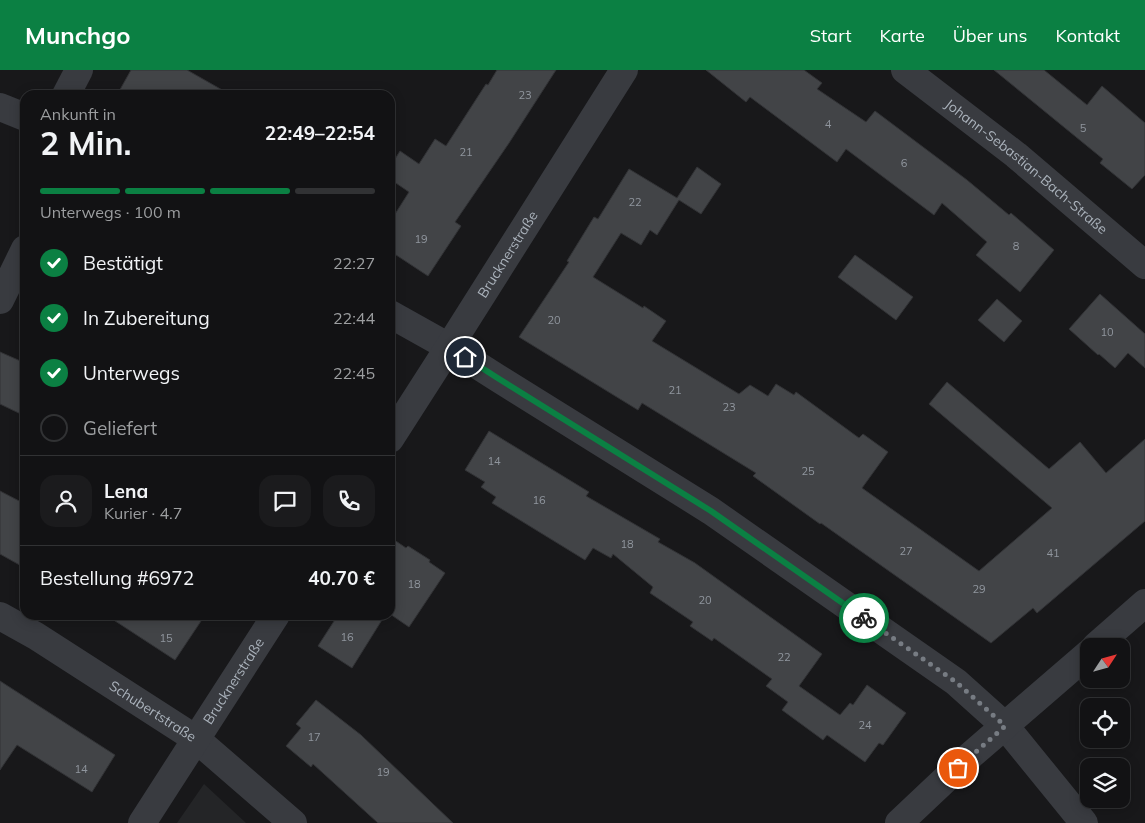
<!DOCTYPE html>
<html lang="de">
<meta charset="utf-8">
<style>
body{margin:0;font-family:Mulish,sans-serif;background:#1b1b1d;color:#f1f3f6;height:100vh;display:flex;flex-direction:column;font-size:19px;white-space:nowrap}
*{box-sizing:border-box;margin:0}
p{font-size:16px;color:#9c9ea0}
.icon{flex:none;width:28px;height:28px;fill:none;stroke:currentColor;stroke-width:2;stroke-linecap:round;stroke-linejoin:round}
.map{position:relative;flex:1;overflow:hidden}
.sheet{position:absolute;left:20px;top:20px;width:375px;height:530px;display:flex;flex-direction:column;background:#121214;border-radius:15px;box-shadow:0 2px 12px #0003,0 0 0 1px #313234}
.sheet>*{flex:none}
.needle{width:32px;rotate:54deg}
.controls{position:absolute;left:1080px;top:568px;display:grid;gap:10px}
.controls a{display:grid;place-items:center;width:50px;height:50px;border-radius:10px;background:#121214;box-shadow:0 2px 12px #0003,0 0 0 1px #313234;font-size:25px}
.pin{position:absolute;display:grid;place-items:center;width:42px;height:42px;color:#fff;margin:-21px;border:2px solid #fff;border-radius:50%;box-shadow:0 1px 5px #0007}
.courier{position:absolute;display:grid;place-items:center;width:50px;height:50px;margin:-25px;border:4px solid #0b8043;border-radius:50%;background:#fff;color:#222;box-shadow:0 1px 6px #0007}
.summary em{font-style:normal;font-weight:700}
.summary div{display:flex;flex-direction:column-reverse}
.summary{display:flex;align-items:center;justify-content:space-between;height:85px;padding:0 20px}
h1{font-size:32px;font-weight:700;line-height:38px}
.bar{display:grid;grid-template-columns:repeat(4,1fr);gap:8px 5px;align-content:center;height:60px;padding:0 20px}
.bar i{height:6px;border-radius:4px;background:#313234}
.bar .on{background:#0b8043}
.bar p{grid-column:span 4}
.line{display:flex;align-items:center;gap:12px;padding:0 20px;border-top:1px solid #313234}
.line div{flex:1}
.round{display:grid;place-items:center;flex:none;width:52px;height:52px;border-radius:15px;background:#1b1b1d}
ol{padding:0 20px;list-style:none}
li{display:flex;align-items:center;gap:15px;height:55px}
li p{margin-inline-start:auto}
li .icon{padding:5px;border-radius:50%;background:#0b8043;color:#fff;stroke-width:4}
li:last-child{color:#9c9ea0}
li i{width:28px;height:28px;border:2px solid #313234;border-radius:50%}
header{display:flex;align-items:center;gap:30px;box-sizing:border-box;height:70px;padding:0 25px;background:#0b8043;color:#fff}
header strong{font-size:24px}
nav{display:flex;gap:28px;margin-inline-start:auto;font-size:18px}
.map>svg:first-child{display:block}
</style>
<header>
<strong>Munchgo</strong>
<nav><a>Start</a><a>Karte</a><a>Über uns</a><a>Kontakt</a></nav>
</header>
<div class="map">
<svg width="1145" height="753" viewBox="0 0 1145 753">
<rect width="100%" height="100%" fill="#18181a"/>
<path fill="#242527" d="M204 714 246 753H177Z"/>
<path fill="#424447" stroke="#323336" d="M131 0H187L231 25H117Z
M497 0H556L509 73 455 152 461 156 428 206 390 181V152L409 122 390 109V97L400 81 419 94 435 69 446 76 486 14 488 15Z
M706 0H804L822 13 817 19 866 52 875 41 967 110 1009 145 1011 143 1054 180 1020 222 976 185 987 172 942 133 934 145 846 79 837 92 750 27 746 32Z
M994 0H1044L1087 35 1102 16 1145 53V105L1132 119 1100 93 1103 89Z
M697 97 721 114 701 144 679 130 657 165 650 160 641 175 621 163 593 207 643 238 644 236 666 251 652 271 739 324 750 315 768 326 776 314 794 325 796 322 859 368 863 364 888 382 862 418 979 501 1052 438 929 334 947 312 1049 399 1080 372 1106 403 1145 369V451L1037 543 1033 538 991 573 821 453 820 454 753 406 756 403 642 333 638 340 519 267 569 192 567 191 594 147 598 149 629 99 677 128Z
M855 185 913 227 896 250 838 207Z
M1100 224 1145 264V298L1128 283 1115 298 1099 284 1098 285 1069 259Z
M997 229 1022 251 1004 272 978 250Z
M0 282 25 293V346L0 334Z
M489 361 589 422 586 426 660 469 658 472 695 493 822 584 799 616 840 645 850 633 853 635 867 615 906 643 883 675 879 673 865 692 827 665 823 670 782 640 788 632 766 616 772 609 714 568 712 571 690 556 693 552 650 523 653 517 613 484 611 488 593 478 585 490 492 433 496 427 481 417 485 412 465 400Z
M0 421 25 434V498L0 484Z
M390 467 406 478 408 476 430 490 429 492 445 503 409 557 390 544Z
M106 545H205L175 590Z
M338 545H385L352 598 318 576Z
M0 611 115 685 92 722 17 675 0 700Z
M316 630 361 665 453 753H378L313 694 311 697 286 676 301 658 296 654Z"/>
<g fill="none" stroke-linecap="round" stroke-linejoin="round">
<g stroke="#393b40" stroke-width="28">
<path id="s1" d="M905 0 1016 85 1145 195"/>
<path d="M66 25 79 0"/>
<path d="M0 37 25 47"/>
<path d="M0 230 25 179"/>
<path d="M390 244 449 277 496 307 711 441 956 612 1005 656 1084 753"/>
<path id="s2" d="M390 369 449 277 624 0"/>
<path id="s3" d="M0 546 36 566 196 669 293 753"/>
<path d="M1096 576 1145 533"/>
<path id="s4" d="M142 753 276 545"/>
<path d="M899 753 971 685 1089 583"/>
</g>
</g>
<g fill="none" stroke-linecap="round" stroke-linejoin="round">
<path stroke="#777c83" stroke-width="5" stroke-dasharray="0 9" d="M864 548 956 612 1005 656 958 698"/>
<path stroke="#0b8043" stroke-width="6" d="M465 287 496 307 711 441 864 548"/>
</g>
<g text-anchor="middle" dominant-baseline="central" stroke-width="4" stroke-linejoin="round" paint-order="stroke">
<g font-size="11" fill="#90969e">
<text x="525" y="25">23</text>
<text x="828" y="54">4</text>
<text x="1083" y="58">5</text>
<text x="466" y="82">21</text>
<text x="904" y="93">6</text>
<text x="635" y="132">22</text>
<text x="421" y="169">19</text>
<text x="1016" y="176">8</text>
<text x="554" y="250">20</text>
<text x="1107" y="262">10</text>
<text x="675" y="320">21</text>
<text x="729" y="337">23</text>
<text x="494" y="391">14</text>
<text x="808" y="401">25</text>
<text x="539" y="430">16</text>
<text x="627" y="474">18</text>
<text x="906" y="481">27</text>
<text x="1053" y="483">41</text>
<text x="414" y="514">18</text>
<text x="979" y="519">29</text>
<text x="705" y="530">20</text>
<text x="347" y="567">16</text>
<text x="166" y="568">15</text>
<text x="784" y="587">22</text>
<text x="865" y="655">24</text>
<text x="314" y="667">17</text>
<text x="81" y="699">14</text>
<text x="383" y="702">19</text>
</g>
<g font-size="14" fill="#aab2bb" stroke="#131315">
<text stroke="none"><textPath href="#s1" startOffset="155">Johann-Sebastian-Bach-Straße</textPath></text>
<text stroke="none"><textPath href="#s2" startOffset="219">Brucknerstraße</textPath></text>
<text stroke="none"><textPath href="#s4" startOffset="169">Brucknerstraße</textPath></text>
<text stroke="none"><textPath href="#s3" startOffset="180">Schubertstraße</textPath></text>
</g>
</g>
</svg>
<div class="controls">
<a><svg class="needle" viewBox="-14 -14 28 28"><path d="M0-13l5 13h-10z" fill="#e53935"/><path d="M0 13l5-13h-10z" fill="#9c9ea0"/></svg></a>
<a><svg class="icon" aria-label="locate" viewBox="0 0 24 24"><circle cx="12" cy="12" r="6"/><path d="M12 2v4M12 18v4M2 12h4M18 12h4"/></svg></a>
<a><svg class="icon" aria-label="layers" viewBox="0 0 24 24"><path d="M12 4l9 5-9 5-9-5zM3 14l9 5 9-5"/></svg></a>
</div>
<div class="pin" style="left:958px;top:698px;background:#ea580c"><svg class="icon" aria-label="bag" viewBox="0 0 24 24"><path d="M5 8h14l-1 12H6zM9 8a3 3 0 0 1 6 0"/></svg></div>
<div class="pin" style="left:465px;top:287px;background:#1f2937"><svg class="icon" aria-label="home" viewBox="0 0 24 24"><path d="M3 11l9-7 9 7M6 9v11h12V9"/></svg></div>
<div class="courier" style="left:864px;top:548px"><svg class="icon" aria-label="bike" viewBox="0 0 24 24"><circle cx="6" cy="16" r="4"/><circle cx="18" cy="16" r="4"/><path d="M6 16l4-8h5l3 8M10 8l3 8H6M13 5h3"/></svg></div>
<section class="sheet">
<div class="summary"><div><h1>2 Min.</h1><p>Ankunft in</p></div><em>22:49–22:54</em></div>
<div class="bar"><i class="on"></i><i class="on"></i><i class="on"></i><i></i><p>Unterwegs · 100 m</p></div>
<ol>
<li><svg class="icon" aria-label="check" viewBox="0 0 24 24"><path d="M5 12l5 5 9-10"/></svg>Bestätigt<p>22:27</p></li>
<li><svg class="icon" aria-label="check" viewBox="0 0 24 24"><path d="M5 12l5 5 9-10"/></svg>In Zubereitung<p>22:44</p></li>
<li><svg class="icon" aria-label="check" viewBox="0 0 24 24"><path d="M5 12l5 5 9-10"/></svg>Unterwegs<p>22:45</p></li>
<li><i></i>Geliefert</li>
</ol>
<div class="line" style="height:90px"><a class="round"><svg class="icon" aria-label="person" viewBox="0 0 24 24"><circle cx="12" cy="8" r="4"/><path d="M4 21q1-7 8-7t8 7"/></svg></a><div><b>Lena</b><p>Kurier · 4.7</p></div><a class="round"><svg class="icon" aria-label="chat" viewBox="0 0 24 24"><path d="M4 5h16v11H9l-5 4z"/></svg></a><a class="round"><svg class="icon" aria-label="phone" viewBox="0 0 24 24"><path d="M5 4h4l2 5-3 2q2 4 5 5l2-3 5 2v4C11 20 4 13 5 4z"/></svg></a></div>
<div class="line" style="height:65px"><div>Bestellung #6972</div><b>40.70 €</b></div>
</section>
</div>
